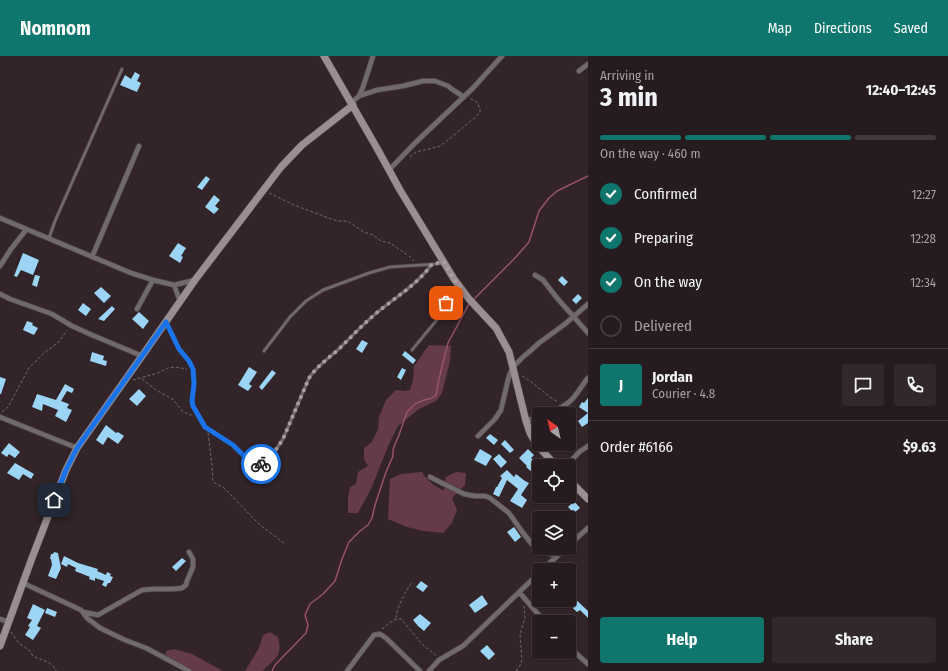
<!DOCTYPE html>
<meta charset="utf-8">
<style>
body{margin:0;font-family:"Fira Sans Condensed",sans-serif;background:#32282b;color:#f1f3f6;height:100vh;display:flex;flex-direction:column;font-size:15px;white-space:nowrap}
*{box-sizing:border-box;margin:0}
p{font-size:13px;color:#a4a1a4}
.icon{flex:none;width:22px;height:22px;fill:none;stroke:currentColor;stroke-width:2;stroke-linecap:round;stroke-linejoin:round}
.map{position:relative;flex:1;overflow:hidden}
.panel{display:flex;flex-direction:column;background:#261b1e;width:360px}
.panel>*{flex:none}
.needle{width:26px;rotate:326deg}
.tools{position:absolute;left:532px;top:351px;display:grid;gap:8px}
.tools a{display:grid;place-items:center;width:44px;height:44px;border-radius:4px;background:#261b1e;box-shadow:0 1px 3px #0004,0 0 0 1px #42393c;font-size:20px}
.pin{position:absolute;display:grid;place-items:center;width:34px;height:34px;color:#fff;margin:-17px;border-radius:8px;box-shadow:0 2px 6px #0006}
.courier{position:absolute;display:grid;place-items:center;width:40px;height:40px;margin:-20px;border:3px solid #1a73e8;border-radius:50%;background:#fff;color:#222;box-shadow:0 1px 5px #0007}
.headline em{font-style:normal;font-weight:700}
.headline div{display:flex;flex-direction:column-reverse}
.headline{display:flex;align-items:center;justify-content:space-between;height:68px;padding:0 12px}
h1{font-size:26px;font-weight:700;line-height:30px}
.bar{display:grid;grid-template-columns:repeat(4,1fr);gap:6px 4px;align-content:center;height:48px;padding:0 12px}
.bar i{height:5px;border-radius:3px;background:#42393c}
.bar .on{background:#0f766e}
.bar p{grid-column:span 4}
.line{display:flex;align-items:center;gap:10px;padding:0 12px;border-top:1px solid #42393c}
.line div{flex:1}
.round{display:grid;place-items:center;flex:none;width:42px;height:42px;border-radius:4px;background:#32282b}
ol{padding:0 12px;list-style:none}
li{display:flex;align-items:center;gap:12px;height:44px}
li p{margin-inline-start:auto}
li .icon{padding:4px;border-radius:50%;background:#0f766e;color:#fff;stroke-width:4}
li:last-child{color:#a4a1a4}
li i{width:22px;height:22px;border:2px solid #42393c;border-radius:50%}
.cta{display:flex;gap:8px;margin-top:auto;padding:8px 12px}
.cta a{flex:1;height:46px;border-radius:4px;background:#0f766e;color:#fff;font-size:16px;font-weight:700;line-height:46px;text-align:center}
.cta a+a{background:#32282b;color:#f1f3f6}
header{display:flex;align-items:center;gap:24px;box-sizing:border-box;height:56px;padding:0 20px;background:#0f766e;color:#fff}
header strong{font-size:19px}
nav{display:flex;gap:22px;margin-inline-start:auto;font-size:14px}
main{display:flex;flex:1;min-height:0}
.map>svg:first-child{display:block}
</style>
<header>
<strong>Nomnom</strong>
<nav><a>Map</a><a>Directions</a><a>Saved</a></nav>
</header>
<main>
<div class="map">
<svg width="588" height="615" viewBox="0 0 588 615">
<rect width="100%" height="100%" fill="#322428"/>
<path fill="#653b48" d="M429 289 451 290 450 305 442 337 436 345 419 353 398 370 389 388 371 433 358 457H348V441L350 431 356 428 358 416 368 410 364 403V392L372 386 378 373 379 361 386 344 396 334 405 335 410 334 413 324 414 310Z
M422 416C428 426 434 429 444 435V429L446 421 456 416 466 417 465 429 452 442 457 454 452 467 443 477 424 475 407 471 388 463 390 423 401 418Z
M270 576 278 581C280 589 281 598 275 603 271 608 266 610 263 615H245L259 592 263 579Z
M174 593 192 598 223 615H184L165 601 166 595Z"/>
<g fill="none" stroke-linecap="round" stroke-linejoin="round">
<path stroke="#975369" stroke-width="1.5" d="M473 244 515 202 529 186 539 155 549 142 557 135 588 120
M272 615 275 609 306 577 308 569 305 559 310 548 323 538 335 525 342 503 349 486 360 475 368 469 372 462 375 449 386 416 393 400V394L395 388 399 379 407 356 415 348 424 344 432 342 436 339 439 323 448 287 469 248"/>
</g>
<path fill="#9bd4f5" d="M135 16 140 19 137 25 141 27 137 36 120 29 125 19 131 23Z
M206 120 210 123 202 134 197 131Z
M214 139 220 144 215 150 219 153 214 158 205 151Z
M178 187 186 192 181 200 183 201 180 207 169 200Z
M23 197 39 204 33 219 21 214 17 221 14 220Z
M35 219 40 220 37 231 32 229Z
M562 220 568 226 564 230 558 224Z
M101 231 111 240 104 247 94 237Z
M578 238 582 242 576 248 572 244Z
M83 247 91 253 86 260 78 254Z
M112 250 115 253 104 265 98 263Z
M139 256 149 265 143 273 132 263Z
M27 265 33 267 32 269 38 272 34 279 23 274Z
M362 284 368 287 362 297 356 293Z
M405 295 416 304 413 308 402 299Z
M92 296 104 300 103 304 107 305 106 310 90 305Z
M249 311 257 316 249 328 252 330 248 335 238 329Z
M402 312 406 314 401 324 397 321Z
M272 314 276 317 262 334 259 331Z
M0 321 6 323 1 338H0Z
M65 328 74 333 72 337 67 335 61 345 69 348 67 352 72 354 66 366 55 360 58 354 43 348 42 355 32 351 37 338 56 344Z
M139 333 146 340 137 350 129 343Z
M588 342V357L579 351 582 346 584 347Z
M588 357V367L582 371 578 365Z
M106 369 116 377 118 376 124 380 118 388 108 381 103 389 96 384Z
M490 378 498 384 494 389 486 382Z
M505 384 514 394 510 397 501 388Z
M9 387 20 396 15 402 9 398 7 401 1 397Z
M480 393 492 400 486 410 474 404Z
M528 393 534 399 531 402 539 409V422L526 411 527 410 519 402Z
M499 398 507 406 501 412 493 403Z
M15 407 34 418 31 423 23 418 19 424 7 417Z
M507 414 514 421 516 418 525 425 529 427 521 439 527 444 522 452 510 445 518 433 507 424 499 441 493 438 496 431H497L502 422 500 420Z
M574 445 580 452 574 457 568 451Z
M514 471 521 481 515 486 507 476Z
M54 496 58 497 61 512 56 523 48 520 52 509 51 503H50L51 498H53Z
M64 500 78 507 98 513 97 515 106 519 107 516 111 518 110 520 113 521 110 527H108L106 531 102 529 104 525 95 522V525L89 523 90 521 75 515 76 512 68 508 67 511 61 508Z
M182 502 186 505 176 515 172 511Z
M421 525 428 530 423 536 416 531Z
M482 539 488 548 475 557 469 549Z
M571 539 588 555V562L580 554 577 556 564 544H569V541Z
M33 548 45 554 37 570 41 572 33 584 25 579 30 571 28 570 32 564 27 562Z
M47 552 57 556 55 561 45 557Z
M420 558 431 567 424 575 418 570 413 564Z
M487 589 495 598 489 604 480 595Z"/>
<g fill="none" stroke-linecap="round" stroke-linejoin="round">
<defs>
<path id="lane" d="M49 182 55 165 122 13
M167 268 179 293 189 305 193 313 194 328 192 345 193 350 205 371 233 389 246 402 253 407 257 409 261 408 268 403 275 395 283 383 309 322C317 310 329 302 340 292 354 278 368 263 384 251 402 237 419 226 432 208
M412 294 440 260 447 247 452 240 461 233
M264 295 290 261 306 245 323 234 369 217 390 211 437 208 442 207"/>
<path id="street" d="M579 15 588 8
M359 40 377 34 403 30 423 25H435L448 30 453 34 464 41
M351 47 359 40 363 31 373 0
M389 114 415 87 473 32 502 0
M0 162 131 217 153 224 174 229 195 224
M92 201 139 90
M0 210 11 193 26 174
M535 219 543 224 557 242 588 277
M174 229 180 245
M0 238 10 243 52 258 72 270 92 279 142 300
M137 253 153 224
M546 358C556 354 567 350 574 341 579 335 583 328 588 322
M0 361 77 392
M526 365 539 361
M478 380 495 363 501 354 504 341 509 320 513 311 524 300 529 296 539 287 565 268 588 248
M567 410 579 396 588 390
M430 421 464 438 475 440H485L490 442 509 457 523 477 536 493 540 495 557 500
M569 489 588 472
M542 514 566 492
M23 527 81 554 87 562 100 572 125 584 146 592 189 615
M519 536 545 566
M83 556 98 559 142 534 153 533H174L182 532 186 529 187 525 193 511V503L189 496
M0 563 9 566
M569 591 588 608
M347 615 374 579 380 578 386 582 420 615
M429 615 439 604 463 590 539 517"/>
<path id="secondary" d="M324 0 378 94 400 134 454 223 469 243 496 272 509 296 526 365 530 377 534 384 539 391 556 410
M569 424 588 443
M0 590 32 502 66 414 77 392 142 300 195 224 281 111 302 89 353 49"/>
</defs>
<use href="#lane" stroke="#4f4246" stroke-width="4"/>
<use href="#street" stroke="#4f4246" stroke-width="6"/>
<use href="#secondary" stroke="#4f4246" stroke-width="8"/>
<path stroke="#74686c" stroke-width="1" stroke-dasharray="3 2" stroke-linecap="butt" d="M410 101 416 96 429 93 440 90 452 81 468 67 476 61 480 56V53L477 46 469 42
M269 137 294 149 326 161 337 165H345L349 166 364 176 373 179 381 185 390 187 409 200 414 205
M522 320C535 327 545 339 558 346
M142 323 156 334 174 344 181 354 186 357 194 360
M133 324 158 317 168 312 175 311 187 313
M2 356 8 351 29 312 44 297 59 286 67 274
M208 377 212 409 213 425 216 428 223 431 229 437 253 462 260 469 285 488
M396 562C397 551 406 534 412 526
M382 573C388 569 393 562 401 563L423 589 437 600
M11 576 19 587 30 595 33 600C40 604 54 606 56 615
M516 615 521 608 522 602 520 581 521 575 525 562 524 550"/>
<use href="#lane" stroke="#716a6b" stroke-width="2.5"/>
<use href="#street" stroke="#716a6b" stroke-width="4.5"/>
<use href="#secondary" stroke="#9a8e91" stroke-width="7"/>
</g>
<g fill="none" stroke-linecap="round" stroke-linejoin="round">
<path stroke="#a99ea1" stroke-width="4" stroke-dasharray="0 7.2" d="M261 408 275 395 283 383 309 322C317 310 329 302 340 292 354 278 368 263 384 251 402 237 419 226 432 208L444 206 454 223 461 232 452 240 446 247"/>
<path stroke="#1a73e8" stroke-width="5" d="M54 444 66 414 77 392 142 300 166 266 179 293 189 305 193 313 194 328 192 345 193 350 205 371 233 389 246 402 252 407 257 409 261 408"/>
</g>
</svg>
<div class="tools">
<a><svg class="needle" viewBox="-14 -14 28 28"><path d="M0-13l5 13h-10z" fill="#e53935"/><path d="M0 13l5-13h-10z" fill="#a4a1a4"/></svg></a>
<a><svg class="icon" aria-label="locate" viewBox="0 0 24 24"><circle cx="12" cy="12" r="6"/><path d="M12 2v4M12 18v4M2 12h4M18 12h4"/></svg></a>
<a><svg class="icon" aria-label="layers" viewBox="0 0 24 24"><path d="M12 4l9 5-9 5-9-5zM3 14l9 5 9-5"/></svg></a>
<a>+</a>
<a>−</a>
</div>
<div class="pin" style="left:446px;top:247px;background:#ea580c"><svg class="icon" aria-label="bag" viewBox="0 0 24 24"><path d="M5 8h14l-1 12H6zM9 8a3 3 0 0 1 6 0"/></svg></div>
<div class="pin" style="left:54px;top:444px;background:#1f2937"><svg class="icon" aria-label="home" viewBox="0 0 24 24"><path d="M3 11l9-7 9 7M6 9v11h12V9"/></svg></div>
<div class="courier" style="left:261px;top:408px"><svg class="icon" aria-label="bike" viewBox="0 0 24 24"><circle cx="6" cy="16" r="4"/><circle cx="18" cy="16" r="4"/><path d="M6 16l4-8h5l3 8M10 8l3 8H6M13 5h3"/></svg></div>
</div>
<section class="panel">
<div class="headline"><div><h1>3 min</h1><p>Arriving in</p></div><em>12:40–12:45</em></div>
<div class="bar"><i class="on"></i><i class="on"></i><i class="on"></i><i></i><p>On the way · 460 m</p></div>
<ol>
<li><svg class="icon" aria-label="check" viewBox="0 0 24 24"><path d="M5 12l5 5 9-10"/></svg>Confirmed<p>12:27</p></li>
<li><svg class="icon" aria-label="check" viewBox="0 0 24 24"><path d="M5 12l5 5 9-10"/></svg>Preparing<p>12:28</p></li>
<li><svg class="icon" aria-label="check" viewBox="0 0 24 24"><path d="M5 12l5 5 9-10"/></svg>On the way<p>12:34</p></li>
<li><i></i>Delivered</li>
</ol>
<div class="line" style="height:72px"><b class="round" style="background:#0f766e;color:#fff">J</b><div><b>Jordan</b><p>Courier · 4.8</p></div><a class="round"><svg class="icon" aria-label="chat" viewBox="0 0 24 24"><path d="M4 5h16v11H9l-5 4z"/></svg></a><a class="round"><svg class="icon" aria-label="phone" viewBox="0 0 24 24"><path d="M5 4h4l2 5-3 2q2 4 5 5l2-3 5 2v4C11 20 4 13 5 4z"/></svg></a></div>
<div class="line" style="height:52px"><div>Order #6166</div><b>$9.63</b></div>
<div class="cta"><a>Help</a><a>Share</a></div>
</section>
</main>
